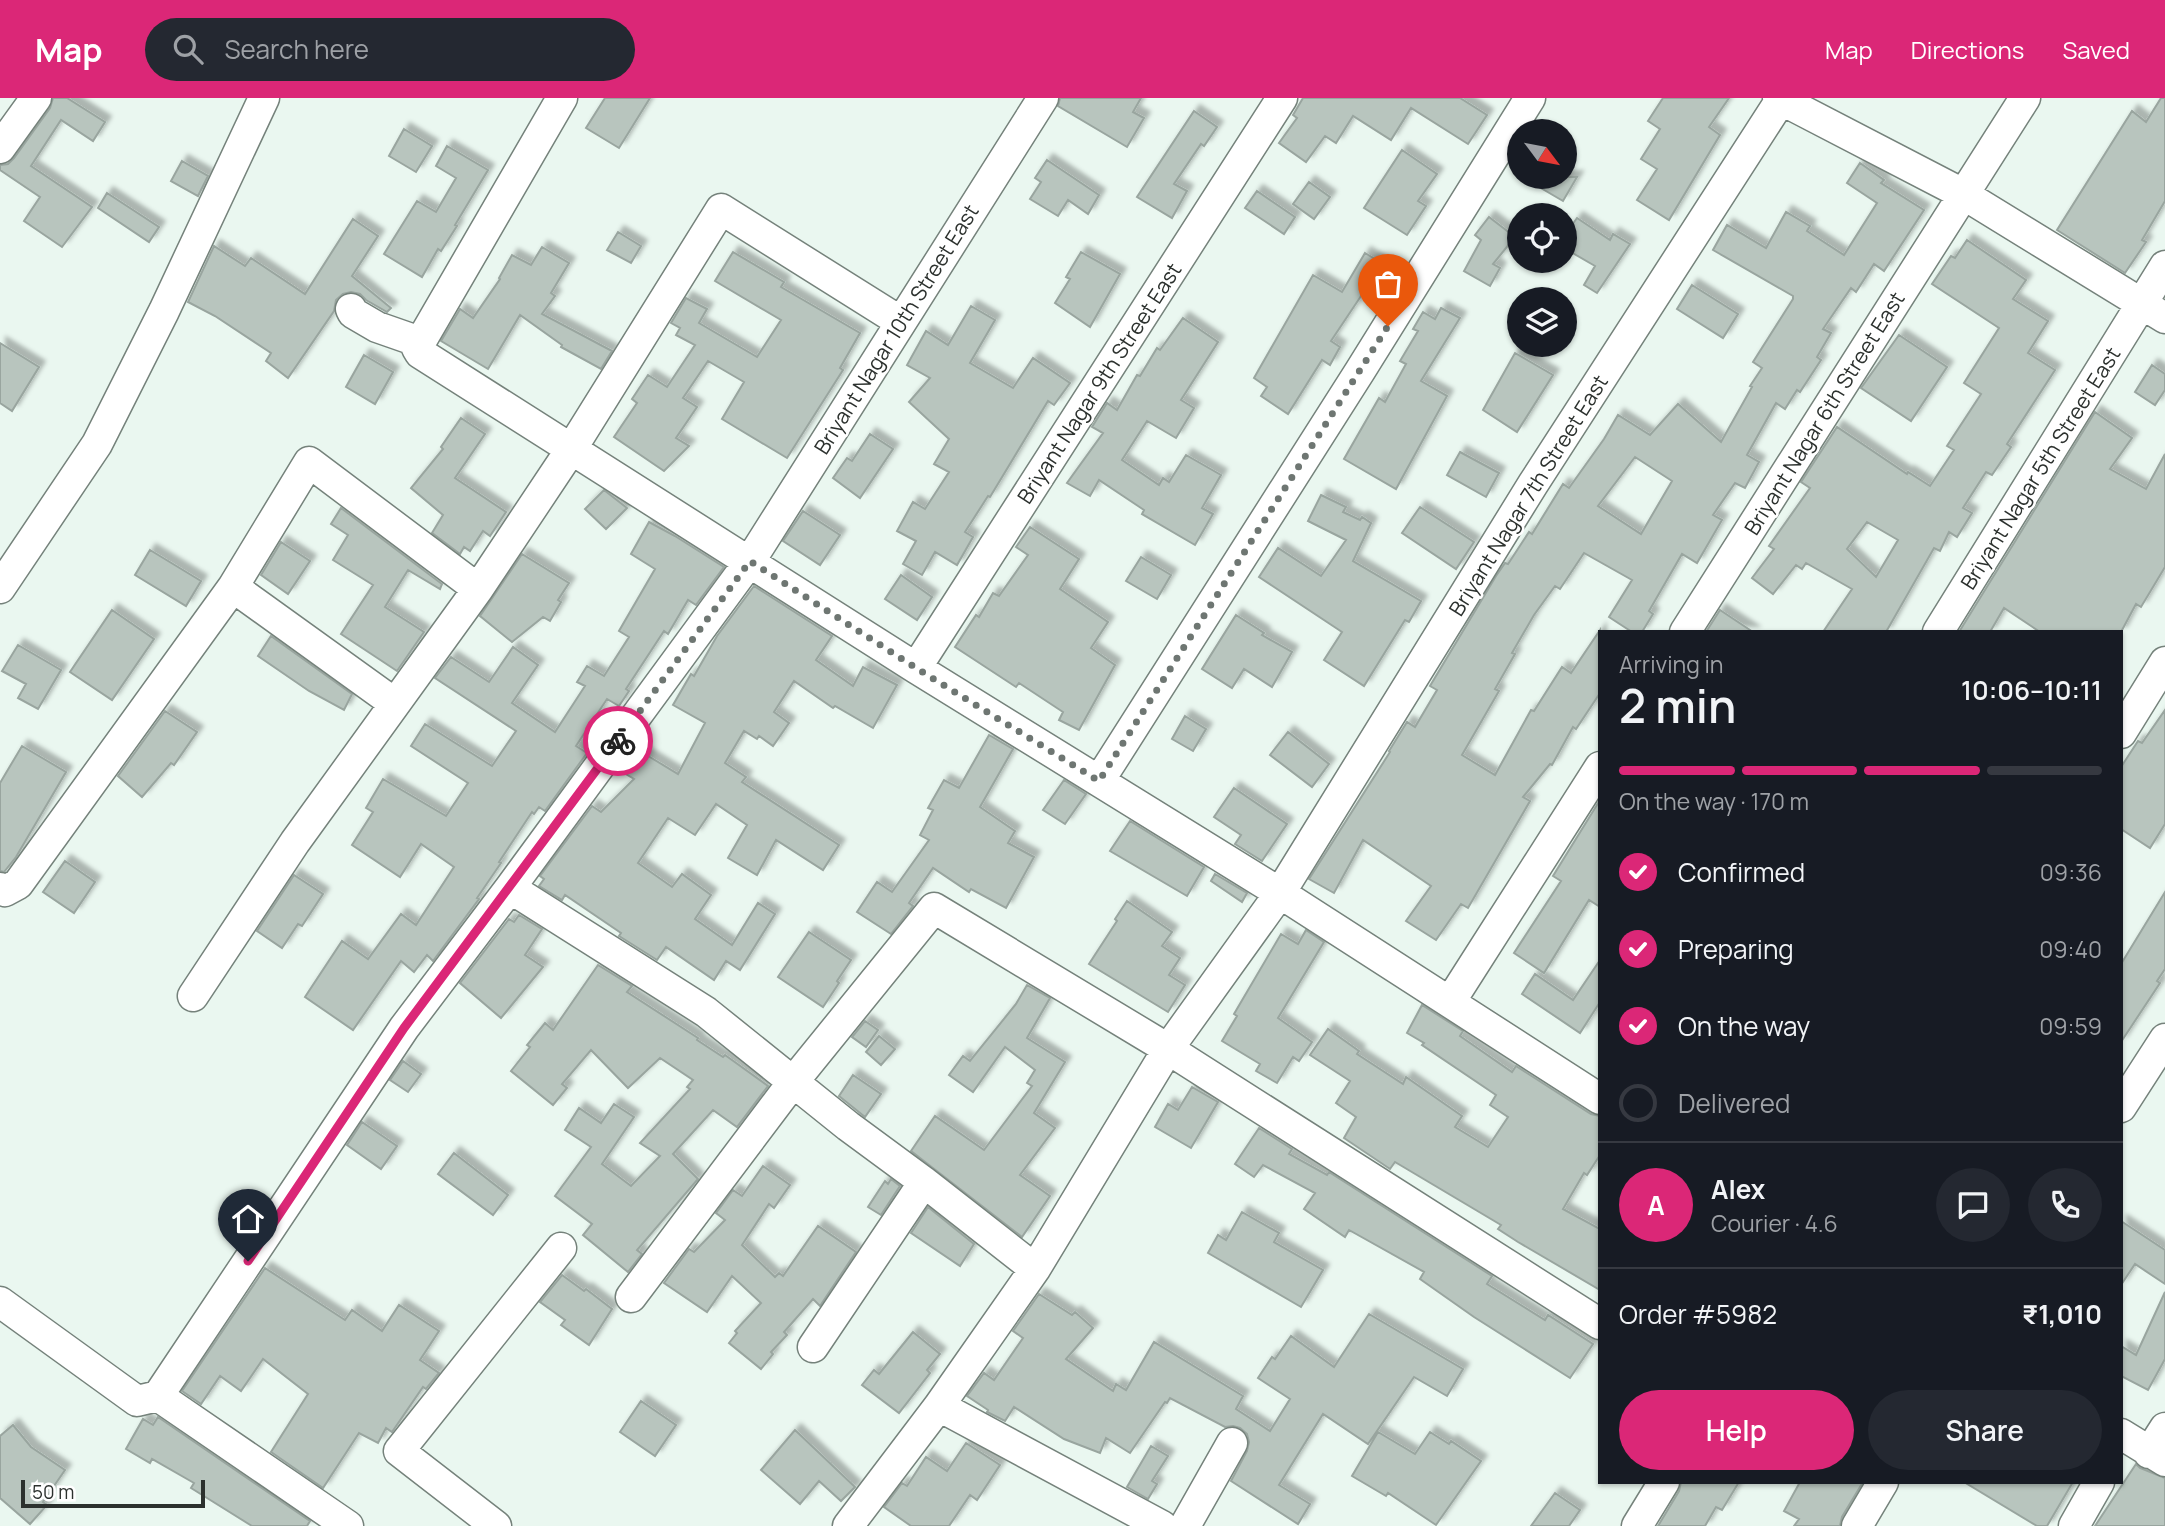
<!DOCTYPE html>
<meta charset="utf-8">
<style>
body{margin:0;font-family:Manrope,sans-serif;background:#242831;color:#f1f3f6;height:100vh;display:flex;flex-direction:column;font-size:26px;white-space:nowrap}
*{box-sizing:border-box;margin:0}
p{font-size:23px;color:#9ea1a6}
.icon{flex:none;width:38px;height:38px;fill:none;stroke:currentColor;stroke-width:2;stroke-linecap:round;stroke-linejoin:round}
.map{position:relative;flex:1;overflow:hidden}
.details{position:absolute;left:1598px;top:532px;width:525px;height:854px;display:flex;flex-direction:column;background:#171b24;border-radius:0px;box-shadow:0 2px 5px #0004}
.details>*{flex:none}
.needle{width:46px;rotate:122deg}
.tools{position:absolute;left:1507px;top:21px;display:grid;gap:14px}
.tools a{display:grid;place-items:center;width:70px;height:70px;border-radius:50%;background:#171b24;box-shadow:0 2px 5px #0004;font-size:35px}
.scale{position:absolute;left:21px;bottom:18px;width:184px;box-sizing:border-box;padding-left:7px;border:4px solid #2c312e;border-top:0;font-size:19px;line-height:24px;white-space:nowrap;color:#2c312e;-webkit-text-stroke:5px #fff;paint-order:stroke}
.pin{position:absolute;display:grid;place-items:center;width:60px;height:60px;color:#fff;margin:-72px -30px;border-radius:50% 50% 50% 0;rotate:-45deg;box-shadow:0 0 7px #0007}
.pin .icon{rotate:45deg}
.courier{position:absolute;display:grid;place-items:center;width:70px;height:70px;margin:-35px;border:5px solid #db2777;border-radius:50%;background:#fff;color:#222;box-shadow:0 2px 9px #0007}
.headline em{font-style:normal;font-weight:600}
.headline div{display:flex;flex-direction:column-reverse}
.headline{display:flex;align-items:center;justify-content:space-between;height:119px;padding:0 21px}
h1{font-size:46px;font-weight:600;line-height:52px}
.bar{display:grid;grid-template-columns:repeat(4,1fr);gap:10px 7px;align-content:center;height:84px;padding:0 21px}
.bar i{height:9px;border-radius:5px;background:#363941}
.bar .current{background:#db2777}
.bar p{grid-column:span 4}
.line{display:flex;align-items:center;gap:18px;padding:0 21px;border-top:2px solid #363941}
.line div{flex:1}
.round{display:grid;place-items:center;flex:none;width:74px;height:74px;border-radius:37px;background:#242831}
ol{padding:0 21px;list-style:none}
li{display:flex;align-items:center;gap:21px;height:77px}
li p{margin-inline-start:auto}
li .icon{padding:7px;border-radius:50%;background:#db2777;color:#fff;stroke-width:4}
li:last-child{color:#9ea1a6}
li i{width:38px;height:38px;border:4px solid #363941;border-radius:50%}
.cta{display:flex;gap:14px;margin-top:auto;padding:14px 21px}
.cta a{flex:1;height:80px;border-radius:42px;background:#db2777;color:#fff;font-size:28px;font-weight:600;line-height:80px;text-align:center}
.cta a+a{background:#242831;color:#f1f3f6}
header{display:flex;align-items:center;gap:42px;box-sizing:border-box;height:98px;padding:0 35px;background:#db2777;color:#fff}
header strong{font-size:33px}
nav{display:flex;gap:38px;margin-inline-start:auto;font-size:24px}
.search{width:490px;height:63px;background:#242831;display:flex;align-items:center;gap:18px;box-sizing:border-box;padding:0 24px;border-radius:38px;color:#9ea1a6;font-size:26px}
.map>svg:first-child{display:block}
</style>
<header>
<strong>Map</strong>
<div class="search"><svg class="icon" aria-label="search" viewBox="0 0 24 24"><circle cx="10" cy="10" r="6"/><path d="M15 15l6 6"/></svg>Search here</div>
<nav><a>Map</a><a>Directions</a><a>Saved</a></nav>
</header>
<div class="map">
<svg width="2165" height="1428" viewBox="0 0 2165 1428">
<defs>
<filter id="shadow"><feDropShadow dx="6" dy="-6" stdDeviation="2" flood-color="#0004"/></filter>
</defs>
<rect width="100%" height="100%" fill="#eaf7f0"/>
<path fill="#b8c5be" stroke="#99a59f" stroke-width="2" fill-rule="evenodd" filter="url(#shadow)" d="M53 0H67L105 24 93 43 61 22 31 68 92 109 62 149 24 123 40 99 0 72V67L8 66 14 60 50 10Z
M605 0H650L619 50 586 30Z
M1060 0H1141L1133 14 1144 20 1127 49 1058 8Z
M1303 0H1460L1487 17 1468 46 1411 10 1391 42 1353 18 1336 45 1325 38 1306 64 1279 45 1297 20 1293 17Z
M1663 0H1729L1709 29 1720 37 1669 122 1637 102 1657 71 1641 61 1660 31 1648 23Z
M2161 0H2165V103L2142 142 2146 144 2125 175 2057 132 2132 13 2146 24Z
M1194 13 1217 29 1204 48 1201 46 1174 86 1187 93 1172 120 1137 99Z
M404 31 432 48 416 74 389 58Z
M447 48 488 72 455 127 457 128 441 153 438 151 422 179 384 156 417 103 436 114 456 80 436 68Z
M1402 52 1437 76 1418 103 1426 108 1407 137 1364 110Z
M1047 62 1099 97 1088 116 1068 102 1058 118 1030 101 1041 84 1035 80Z
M182 63 208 78 198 98 171 83Z
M1860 65 1884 82 1881 85 1924 112 1884 173 1874 166 1856 194 1851 190 1823 231 1831 235 1817 259 1821 262 1800 294 1797 292 1785 311 1776 305 1747 357 1759 364 1745 390 1735 385 1713 417 1722 422 1697 465 1682 456 1649 513 1653 516 1642 534H1632L1609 519 1632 482 1584 455 1560 491 1555 488 1534 517 1512 555 1515 556 1495 591 1499 593 1462 657 1495 677 1531 612 1534 613 1562 569 1571 575 1600 532V595L1576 631 1573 629 1552 667 1550 666 1523 699 1530 703 1468 810 1461 806 1436 842 1406 823 1431 788 1363 742 1334 795 1309 781 1390 654 1389 653 1407 624 1415 629 1437 592 1430 588 1496 478 1505 465 1508 466 1529 434 1532 436 1563 386 1569 390 1604 341 1618 317 1650 337 1678 306 1721 344 1752 289 1750 288 1762 270 1753 264 1793 201V198L1713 152 1727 127 1766 150 1786 114 1810 128 1807 133 1844 157 1877 105 1847 85ZM1635 359 1672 383 1641 436 1598 408Z
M1522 79H1577L1563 103Z
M1309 84 1330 99 1314 121 1293 106Z
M1257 93 1295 119 1284 136 1245 110Z
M107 95 159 129 149 144 98 110Z
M1489 119 1515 139 1493 166 1500 170 1490 188 1464 173 1481 142 1475 137Z
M1577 120 1610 142 1613 136 1630 146 1597 195 1584 187 1595 168 1564 150V138Z
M353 121 378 138 352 178 391 210 387 214 366 202 360 196 351 194 343 196 336 202 334 213 288 280 266 263 271 255 215 218 188 204 214 148 245 168 251 160 305 196Z
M618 134 641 148 631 165 607 152Z
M1967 142 2026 182 2013 201 2048 223 2028 255 2055 272 2007 346 2011 349 1992 377 1986 374 1963 410 1972 415 1957 439 1949 434 1940 453 1934 450 1886 534H1823L1852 491 1806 465 1802 471 1796 467 1773 496 1752 480 1774 451 1769 448 1810 390 1801 384 1837 329 1907 376 1908 374 1930 388 1954 352 1947 348 1981 296 1964 285 1999 230 1932 186 1951 158 1955 160ZM1867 424 1898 442 1876 479 1847 451Z
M542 149 569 165 551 195 555 198 542 216 612 253 601 271 561 249 562 247 520 217 488 271 441 243 460 211 473 220 500 181 499 180 512 157 531 167Z
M733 154 784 184 781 189 860 235 840 270 843 272 787 360 722 321 744 284 708 263 683 300 697 309 676 340 689 348 664 373 614 339 637 305 632 301 648 277 667 289 695 247 676 237 680 230 671 225 686 200 707 211 699 225 757 259 781 222 715 183Z
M1081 154 1120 176 1090 229 1055 205 1070 181 1066 179Z
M1365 155 1390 170 1373 197 1365 192 1331 243 1340 249 1330 267 1322 262 1288 316 1261 298 1267 289 1254 280 1313 177 1342 194Z
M1692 187 1738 216 1723 240 1677 211Z
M971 208 995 222 970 265 1013 290 1033 260 1070 285 1054 307 1048 303 990 399 988 398 965 434 973 439 957 467 935 454 922 477 903 466 916 443 897 433 913 404 925 411 949 374 934 366 949 341 909 304 930 280 907 267 926 233 948 247Z
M1441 210 1460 220 1421 283 1447 298 1396 391 1344 361 1379 300 1385 304 1406 266 1400 263 1418 233 1413 231 1423 214 1435 221Z
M1183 220 1218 244 1181 302 1194 310 1176 340 1147 323 1122 362 1159 387 1163 380 1169 384 1186 357 1221 377 1202 410 1213 416 1195 447 1142 416 1144 412 1099 382 1090 398 1067 385 1103 335 1092 329 1107 305 1117 312 1137 277 1140 278 1157 250 1160 252Z
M1899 237 1947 269 1911 323 1861 290Z
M0 245 39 269 12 313 0 305Z
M1515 255 1553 277 1517 334 1483 312Z
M364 257 393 274 375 306 346 289Z
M2152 267 2165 276V292L2155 307 2135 294Z
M2095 314 2132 340 2110 371 2146 391 2165 356V469L2141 509 2136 506 2121 534H2040L2004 510 1990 534H1959Z
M461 320 485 336 455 380 506 414 490 438 483 433 470 453 464 449 460 456 432 435 443 417 411 390 443 351 441 349Z
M870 336 893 351 860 400 833 380 847 360 852 363Z
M1460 354 1499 375 1486 399 1447 377Z
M604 392 627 410 606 431 585 411Z
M1321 397 1346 409 1343 414 1360 422 1362 419 1371 425 1353 463 1421 503 1409 524 1405 522 1364 588 1324 562 1342 534 1259 479 1278 450 1321 478 1346 442 1308 423Z
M1420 409 1474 444 1456 471 1402 435Z
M341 410 442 486 440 491 408 472 385 509 424 534 397 573 341 536 373 487 333 462 348 437 331 426Z
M803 413 840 437 820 467 783 443Z
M649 424 675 438 724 469 696 507 688 502 668 536 664 533 626 591 629 593 619 608 607 601 576 648 587 655 545 713 539 709 534 716 532 714 499 764 501 765 477 800 479 801 433 863 427 857 414 874 401 863 353 932 305 899 342 843 368 861 401 816 416 827 454 769 421 746 400 779 352 747 373 714 366 710 383 681 446 718 468 685 411 648 425 626 492 668 516 633 435 580 451 559 489 584 513 549 538 567 512 605 555 634 585 588 577 584 587 568 604 578 629 539 619 533 655 471 631 456Z
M1030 429 1079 461 1060 491 1108 524 1091 550 1115 567 1079 632 1059 622 1063 614 1019 585 1016 589 955 549 976 517 979 519 993 495 999 498 1028 457 1016 449Z
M281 444 310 463 288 496 261 477Z
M150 452 201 483 186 508 135 477Z
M522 456 569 485 558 502 561 504 550 523 543 519 512 544 480 518Z
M1141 459 1171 477 1157 501 1126 483Z
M901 477 932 499 917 522 885 501Z
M754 488 832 538 816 562 853 588 863 569 897 587 873 630 835 608 833 610 794 583 774 614 789 625 773 648 759 638 757 641 744 633 725 665 746 679 742 684 839 747 823 772 776 742 757 777 728 760 747 727 716 706 695 737 668 720 638 765 672 789 682 776 711 797 695 821 732 847 758 805 775 816 740 872 726 863 714 882 666 849 657 862 619 838 621 835 565 797 562 802 539 788 544 781 540 778 592 708 601 714 634 681 619 672 635 650 678 676 705 625 673 607 691 576 694 578 717 538Z
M112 512 154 541 112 602 70 574Z
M1720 512 1753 534H1706Z
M1236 517 1264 535 1262 537 1292 554 1272 589 1244 571 1232 590 1202 571Z
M271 538 352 596 344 612 309 593 258 558Z
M18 547 61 572 38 611 18 600 26 586 2 573Z
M2165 612V726L2150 750 2121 731V669L2138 643 2142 645Z
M165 613 197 634 174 667 171 665 142 699 118 678Z
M1185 618 1206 631 1193 653 1172 641Z
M1288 634 1329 666 1312 689 1270 657Z
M989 637 1013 651 980 709 1015 733 1008 745 1034 759 1006 810 971 791 969 794 933 770 909 805 913 808 891 836 857 814 877 784 892 794 929 742 920 737 933 712 928 710 944 682 959 690Z
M22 648 66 674 16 759 4 774 0 773V685Z
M1064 682 1086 696 1065 726 1043 712Z
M1234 690 1287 726 1262 763 1235 746 1241 737 1214 719Z
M1600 702V809L1589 802 1544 875 1514 855 1561 783 1553 778Z
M1130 723 1204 769 1187 798 1110 753Z
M65 763 95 784 74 815 43 794Z
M1215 776 1247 795 1242 804 1211 783Z
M294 777 323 796 302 828 298 826 282 850 257 833Z
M2165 794V871L2157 883 2160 885 2121 944V866Z
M1127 803 1172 834 1162 848 1180 860 1169 877 1185 887 1168 914 1089 866 1117 823 1115 821Z
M519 817 542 831 525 857 543 869 501 920 460 885 509 821 514 824Z
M1306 832 1324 844 1278 920 1312 944 1299 963 1293 959 1277 985 1256 973 1260 966 1222 943 1237 918 1234 916 1281 836 1298 846Z
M809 834 851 862 837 883 839 885 823 909 778 879Z
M1600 862V904L1580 935 1522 896 1535 876 1573 902Z
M598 867 632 888 627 894 698 940 697 942 723 959 725 957 768 988 737 1029 713 1012 673 1056 698 1081 637 1152 642 1156 628 1174 583 1137 592 1126 555 1098 591 1049 565 1032 579 1010 601 1025 614 1006 634 1019 602 1066 631 1088 660 1058 640 1045 690 991 687 989 693 982 660 960 628 990 591 952 562 986 567 990 553 1007 511 973 530 949 527 947 545 925 553 932Z
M1027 887 1050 900 1027 940 1065 964 1034 1015 1055 1030 1020 1077 1050 1098 1022 1139 911 1053 935 1018 984 1052 1032 988 1027 985 1035 972 1005 949 973 994 949 977 963 958 970 963 1016 906Z
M1422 907 1463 933 1460 938 1512 974 1516 968 1591 1016 1600 1018V1057L1587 1077 1584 1075 1563 1111 1600 1131V1192L1518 1144 1498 1131 1501 1127 1395 1064 1390 1071 1344 1040 1356 1019 1336 1005 1350 983 1310 957 1328 931 1359 953 1357 956 1403 986 1406 979 1462 1018 1455 1029 1488 1049 1508 1019 1490 1007 1496 997 1422 947 1424 945 1407 935Z
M865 923 878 932 866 949 852 939Z
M879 938 895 951 881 967 866 954Z
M403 963 421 976 408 994 390 982Z
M853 977 881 996 865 1019 839 998Z
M1192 989 1218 1004 1191 1050 1155 1029 1168 1006 1178 1012Z
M362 1024 397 1048 381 1071 347 1047Z
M1259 1030 1292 1051 1289 1056 1327 1077 1329 1074 1492 1178 1487 1186 1545 1222 1548 1217 1593 1246 1570 1280 1474 1219 1420 1181 1424 1174 1349 1132 1345 1139 1304 1111 1315 1095 1263 1067 1254 1079 1235 1066Z
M454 1055 508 1097 493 1117 438 1076Z
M763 1068 790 1087 774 1110 769 1106 742 1147 775 1179 779 1175 783 1178 818 1128 856 1154 820 1208 813 1201 784 1234 787 1237 771 1254 773 1256 761 1271 729 1245 737 1235 735 1233 761 1205 732 1178 707 1214 664 1185 689 1151 694 1154 725 1122 716 1115 733 1092 742 1098Z
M891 1081 900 1088 881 1117 868 1109 885 1083 888 1086Z
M928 1109 974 1146 960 1168 911 1135Z
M1242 1114 1279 1135 1274 1144 1323 1172 1301 1209 1208 1155 1218 1137 1226 1142Z
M2121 1123 2165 1152V1186L2135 1166 2121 1187Z
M265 1170 345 1222 352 1212 382 1233 399 1207 439 1233 420 1262 439 1275 426 1291 423 1289 392 1334 386 1330 378 1345 359 1335 323 1390 271 1354 308 1296 263 1261 241 1293 220 1278 201 1306 182 1293Z
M562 1177 584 1193 586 1191 612 1211 589 1247 561 1227 565 1222 540 1204Z
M2165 1194V1261L2148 1292 2121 1278V1248L2136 1257Z
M1039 1196 1072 1217 1075 1214 1093 1230 1066 1261 1113 1293 1116 1286 1126 1292 1154 1244 1243 1298 1236 1311 1270 1333 1290 1301 1258 1280 1272 1259 1275 1261 1291 1238 1334 1269 1369 1216 1463 1271 1447 1298 1414 1279 1368 1346 1323 1316 1279 1387 1310 1406 1298 1426 1231 1383 1247 1353 1249 1344 1247 1336 1240 1330 1233 1328 1225 1329 1170 1300 1167 1305 1165 1304 1130 1355 1106 1340 1100 1355 1064 1341 1014 1309 1005 1323 987 1314 988 1312 967 1298 984 1275 994 1282 1023 1240 1013 1233Z
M913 1234 940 1256 927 1272 930 1275 899 1315 862 1287 874 1272 879 1276Z
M641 1303 676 1327 655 1358 620 1334Z
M158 1319 310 1423 307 1428H252L191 1390 194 1385 152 1361 150 1365 126 1351 143 1321 153 1327Z
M13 1327 31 1349 65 1372 43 1404 47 1407 30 1426 0 1400V1338Z
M795 1332 855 1389 841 1403 819 1383 800 1406 761 1372Z
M1378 1334 1415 1356 1430 1334 1449 1346 1451 1343 1481 1363 1436 1427 1388 1395 1386 1398 1352 1378Z
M966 1345 1000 1367 977 1402 970 1397 949 1428H911L884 1409 902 1385 907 1388 926 1359 947 1373Z
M1151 1348 1168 1358 1152 1383 1157 1386 1148 1401 1127 1389Z
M2136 1366 2140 1370 2165 1380V1428H2095Z
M1681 1384H1739L1722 1412 1716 1409 1705 1428H1658L1679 1393Z
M1800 1384H1863L1842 1419 1840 1428H1794L1799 1421 1784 1413Z
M1964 1384H2073L2047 1428H2037Z
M1555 1395 1580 1412 1569 1428H1531Z"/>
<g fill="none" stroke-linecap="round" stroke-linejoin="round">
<defs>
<path id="minor" d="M562 0 417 250 420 255 916 570 1280 795 1600 1001
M1778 0 1963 96 2165 220
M0 50 36 0
M351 211 353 215 377 229 420 244
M233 489 394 605
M0 490 97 346 164 213 264 0
M1685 534 2025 0
M1938 534 2165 168
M916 570 1282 0
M2121 635 2165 564
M1099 683 1360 273 1530 0
M0 790 5 793 18 786 233 489 309 364 478 491
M510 790 706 914 848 1028 924 1084 1035 1171
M193 898 295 744 478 491 572 350 721 111 901 224
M1450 904 1600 669
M2121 1009 2165 941
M631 1199 793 984 934 810 1168 951 1600 1226
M0 1204 137 1303 158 1298 404 930 510 790 750 463 1043 0
M813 1249 924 1084
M158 1298 348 1428
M939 1308 1162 1428
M2121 1336 2165 1363
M2149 1355 2165 1330
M496 1428 399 1353 561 1150
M848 1428 939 1308 1035 1171 1168 951 1280 795 1533 386 1782 0
M1185 1428 1232 1345
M1637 1428 1664 1384
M1857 1428 1883 1384
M2074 1428 2099 1384"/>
</defs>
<use href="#minor" stroke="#75827b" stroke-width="33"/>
<use href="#minor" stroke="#fff" stroke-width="30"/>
</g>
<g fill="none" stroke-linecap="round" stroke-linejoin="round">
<path stroke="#6e7672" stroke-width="7" stroke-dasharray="0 12.6" d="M618 643 750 463 916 570 1099 683 1388 228"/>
<path stroke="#db2777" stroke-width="9" d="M248 1163 404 930 618 643"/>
</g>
<g text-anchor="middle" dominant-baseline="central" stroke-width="5" stroke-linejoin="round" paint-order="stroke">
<g font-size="21" fill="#2c312e" stroke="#fff">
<text transform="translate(896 231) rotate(-58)">Briyant Nagar 10th Street East</text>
<text transform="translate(1099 285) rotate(-57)">Briyant Nagar 9th Street East</text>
<text transform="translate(1824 315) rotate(-58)">Briyant Nagar 6th Street East</text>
<text transform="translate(2040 370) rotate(-58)">Briyant Nagar 5th Street East</text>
<text transform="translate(1528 397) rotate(-58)">Briyant Nagar 7th Street East</text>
</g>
</g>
</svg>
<div class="tools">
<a><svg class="needle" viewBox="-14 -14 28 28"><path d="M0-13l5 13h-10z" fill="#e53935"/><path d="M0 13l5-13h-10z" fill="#9ea1a6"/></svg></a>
<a><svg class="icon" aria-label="locate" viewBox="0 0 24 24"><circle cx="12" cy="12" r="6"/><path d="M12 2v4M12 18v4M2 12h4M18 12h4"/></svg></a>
<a><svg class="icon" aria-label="layers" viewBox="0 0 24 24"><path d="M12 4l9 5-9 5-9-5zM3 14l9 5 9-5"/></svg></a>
</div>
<div class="scale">50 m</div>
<div class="pin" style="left:1388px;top:228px;background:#ea580c"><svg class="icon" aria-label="bag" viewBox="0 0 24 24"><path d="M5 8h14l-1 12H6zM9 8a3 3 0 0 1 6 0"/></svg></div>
<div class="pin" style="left:248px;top:1163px;background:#1f2937"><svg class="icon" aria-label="home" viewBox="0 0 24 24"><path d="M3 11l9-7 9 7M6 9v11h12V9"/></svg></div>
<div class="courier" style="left:618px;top:643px"><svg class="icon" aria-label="bike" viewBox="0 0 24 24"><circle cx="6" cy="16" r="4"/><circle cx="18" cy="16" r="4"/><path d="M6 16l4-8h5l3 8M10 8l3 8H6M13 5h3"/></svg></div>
<section class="details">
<div class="headline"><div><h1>2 min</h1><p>Arriving in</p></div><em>10:06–10:11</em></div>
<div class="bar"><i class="current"></i><i class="current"></i><i class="current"></i><i></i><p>On the way · 170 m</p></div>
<ol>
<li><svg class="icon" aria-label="check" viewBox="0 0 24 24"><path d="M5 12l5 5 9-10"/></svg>Confirmed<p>09:36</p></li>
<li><svg class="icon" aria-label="check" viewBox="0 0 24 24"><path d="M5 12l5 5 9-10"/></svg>Preparing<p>09:40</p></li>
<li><svg class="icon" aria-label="check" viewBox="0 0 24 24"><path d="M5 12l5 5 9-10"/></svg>On the way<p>09:59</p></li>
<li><i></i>Delivered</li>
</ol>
<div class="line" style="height:126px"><b class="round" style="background:#db2777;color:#fff">A</b><div><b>Alex</b><p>Courier · 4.6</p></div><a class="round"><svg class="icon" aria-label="chat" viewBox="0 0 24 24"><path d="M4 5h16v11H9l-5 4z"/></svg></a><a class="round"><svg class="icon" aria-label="phone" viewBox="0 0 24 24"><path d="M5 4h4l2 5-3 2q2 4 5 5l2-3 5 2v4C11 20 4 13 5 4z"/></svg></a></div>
<div class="line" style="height:91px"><div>Order #5982</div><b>₹1,010</b></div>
<div class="cta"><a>Help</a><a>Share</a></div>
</section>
</div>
